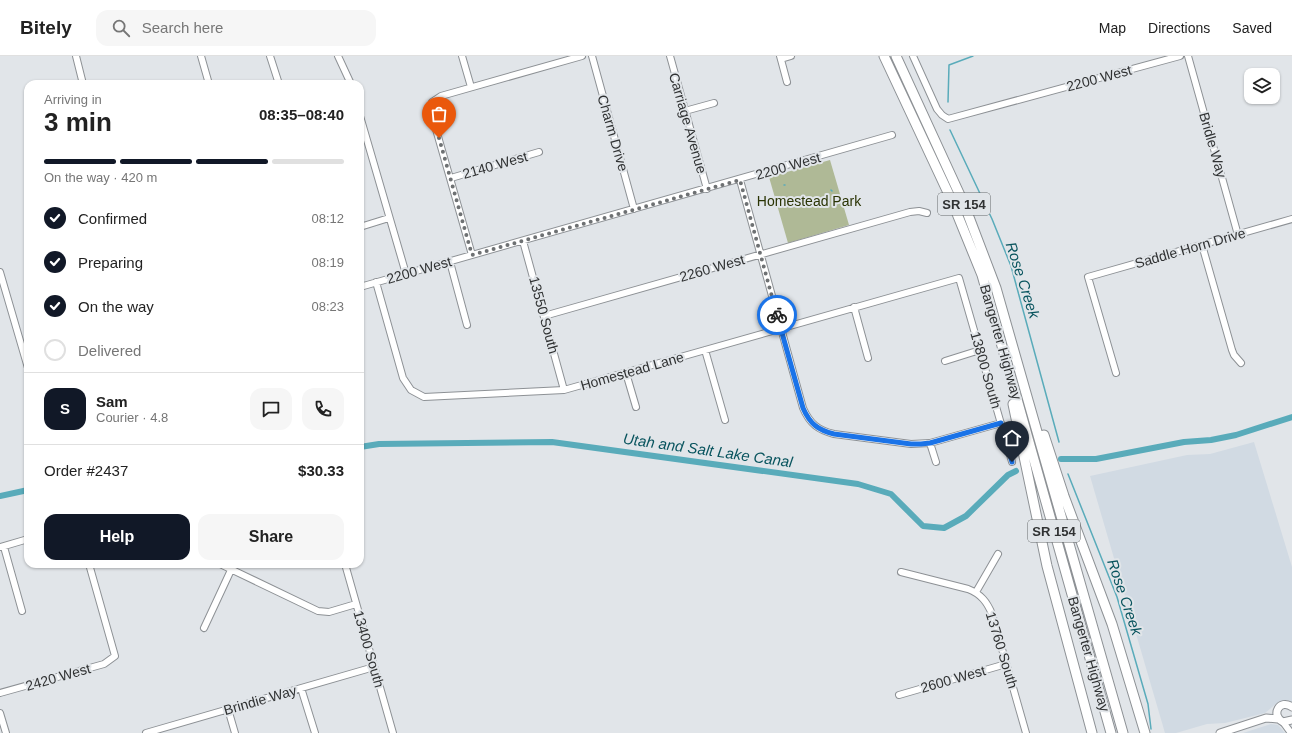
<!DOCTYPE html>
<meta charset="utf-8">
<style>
body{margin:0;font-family:Arial,sans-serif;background:#f6f6f6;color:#222;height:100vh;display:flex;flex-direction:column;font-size:15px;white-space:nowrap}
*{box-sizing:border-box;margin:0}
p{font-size:13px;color:#767676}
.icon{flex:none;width:22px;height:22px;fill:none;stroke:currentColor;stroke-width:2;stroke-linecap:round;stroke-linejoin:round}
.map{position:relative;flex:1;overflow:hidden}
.drawer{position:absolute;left:24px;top:24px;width:340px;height:488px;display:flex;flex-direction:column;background:#fff;border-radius:12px;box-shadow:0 1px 3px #0004}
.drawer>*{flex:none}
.buttons{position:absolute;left:1244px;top:12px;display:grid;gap:8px}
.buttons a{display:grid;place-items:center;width:36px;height:36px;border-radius:8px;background:#fff;box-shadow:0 1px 3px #0004;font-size:20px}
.pin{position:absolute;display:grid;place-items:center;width:34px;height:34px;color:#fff;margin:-41px -17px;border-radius:50% 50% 50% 0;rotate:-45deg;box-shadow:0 0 4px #0007}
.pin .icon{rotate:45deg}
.courier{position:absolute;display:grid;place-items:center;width:40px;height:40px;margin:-20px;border:3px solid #1a73e8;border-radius:50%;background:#fff;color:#222;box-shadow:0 1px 5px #0007}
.head em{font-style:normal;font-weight:600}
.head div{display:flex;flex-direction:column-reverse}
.head{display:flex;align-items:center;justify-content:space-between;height:68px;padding:0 20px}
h1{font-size:26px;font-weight:600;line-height:30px}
.bar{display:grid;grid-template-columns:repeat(4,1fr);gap:6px 4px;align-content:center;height:48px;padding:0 20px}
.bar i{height:5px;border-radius:3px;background:#e0e0e0}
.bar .on{background:#111827}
.bar p{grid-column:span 4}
.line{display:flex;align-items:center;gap:10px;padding:0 20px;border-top:1px solid #e0e0e0}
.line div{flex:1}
.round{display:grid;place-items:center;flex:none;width:42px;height:42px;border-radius:12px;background:#f6f6f6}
ol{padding:0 20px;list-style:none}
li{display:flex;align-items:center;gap:12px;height:44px}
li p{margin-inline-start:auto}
li .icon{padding:4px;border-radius:50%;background:#111827;color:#fff;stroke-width:4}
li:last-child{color:#767676}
li i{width:22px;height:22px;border:2px solid #e0e0e0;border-radius:50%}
.action{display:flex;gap:8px;margin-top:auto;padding:8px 20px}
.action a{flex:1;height:46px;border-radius:12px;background:#111827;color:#fff;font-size:16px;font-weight:600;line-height:46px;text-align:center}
.action a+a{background:#f6f6f6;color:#222}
header{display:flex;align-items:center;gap:24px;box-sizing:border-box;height:56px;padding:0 20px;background:#fff;border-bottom:1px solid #e0e0e0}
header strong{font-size:19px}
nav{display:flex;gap:22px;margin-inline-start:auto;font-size:14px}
.search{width:280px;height:36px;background:#f6f6f6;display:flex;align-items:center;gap:10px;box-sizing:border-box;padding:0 14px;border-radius:12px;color:#767676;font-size:15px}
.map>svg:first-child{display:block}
</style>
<header>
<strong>Bitely</strong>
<div class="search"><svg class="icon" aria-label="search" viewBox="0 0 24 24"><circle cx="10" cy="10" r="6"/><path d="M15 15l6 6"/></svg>Search here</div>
<nav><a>Map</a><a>Directions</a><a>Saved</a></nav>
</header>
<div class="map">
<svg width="1292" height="677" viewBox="0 0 1292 677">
<rect width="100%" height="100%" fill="#e1e5e9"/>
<path fill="#d1dae3" d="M1254 386 1292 511V647L1288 644 1277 647 1265 657 1225 667 1207 668 1176 677H1165L1090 420 1187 399 1210 398Z
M1271 668 1278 669 1285 677H1243Z"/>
<path fill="#afb996" d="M830 104 849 169 788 187 769 121Z"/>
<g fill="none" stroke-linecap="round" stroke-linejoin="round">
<path stroke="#59abba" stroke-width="1.5" d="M948 46 949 9 973 0
M950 74 992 163 1011 210 1059 386
M784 129H785
M831 134 832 135
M1068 418 1117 541 1148 648 1151 673"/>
<path stroke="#59abba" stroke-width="6" d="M360 391 379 388 552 386 858 428 891 438 923 470 944 472 966 460 1008 419 1016 415
M1061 403H1096L1184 386 1211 384 1236 379 1292 361
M0 440 28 434"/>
<defs>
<path id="minor" d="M76 0 83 28
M201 0 209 28
M270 0 279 28
M338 0 351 28
M462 0 471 31
M592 0 634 153
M670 0 707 133
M780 0 787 26
M913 0 937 53 942 59 948 63 1180 0
M1188 0 1238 179
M781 3 791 0
M685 55 714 47
M360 60 406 218
M451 122 539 96
M740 124 803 352C810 368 818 374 834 378L911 388 930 387 1001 367
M360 171 389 162
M523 185 564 334
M1202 189 1232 294 1234 299 1241 307
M472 199 431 56 432 46 441 40 582 0
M450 206 467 269
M0 216 28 312
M376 226 403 322 411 334 424 341 564 334 959 222 1012 406
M360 231 892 79
M854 251 868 302
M544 260 910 156 919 155 927 157
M705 294 725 364
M945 305 980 294
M626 317 636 351
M1116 317 1088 221 1292 163
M930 387 936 406
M1 491 28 483
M4 491 22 555
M220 508 318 555 329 556 356 548
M345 508 393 677
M901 516 968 533C981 538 987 546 992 558L1026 677
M976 536 998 498
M204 572 231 514
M301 632 315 677
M0 637 104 608 115 600 89 508
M899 639 1006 608
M228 653 235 677
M0 657 6 677
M1283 666 1291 677
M146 677 374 611"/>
<path id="major" d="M1292 651C1280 642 1270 659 1283 666L1292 664
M1220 677 1266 662 1278 663"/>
<path id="highway" d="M884 0 951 143 982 219 1111 677
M896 0 964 148 996 232 1123 677
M1013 348 1047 510 1092 677
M1044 379 1064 440 1112 568 1145 677"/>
</defs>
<use href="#minor" stroke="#8d9195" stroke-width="8"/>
<use href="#major" stroke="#8d9195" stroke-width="9"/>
<use href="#highway" stroke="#8d9195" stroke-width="11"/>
<use href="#minor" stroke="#fff" stroke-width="6"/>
<use href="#major" stroke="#fff" stroke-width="7"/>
<use href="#highway" stroke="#fff" stroke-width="9"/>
</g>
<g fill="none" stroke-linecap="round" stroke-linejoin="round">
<path stroke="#6e7173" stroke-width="4" stroke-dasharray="0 7.2" d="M439 82 472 199 740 124 777 259"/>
<path stroke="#1a73e8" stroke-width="5" d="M777 259 803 352C810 368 818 374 834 378L911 388H921L930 387 1001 367 1012 406"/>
</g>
<g text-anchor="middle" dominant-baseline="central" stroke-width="4" stroke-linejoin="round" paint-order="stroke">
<g fill="#e1e5e9" stroke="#65686a" stroke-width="1">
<rect x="938" y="137" width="52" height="22" rx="3"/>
<rect x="1028" y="464" width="52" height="22" rx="3"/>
</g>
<g font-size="13" font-weight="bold" fill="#303233">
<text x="964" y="148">SR 154</text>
<text x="1054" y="475">SR 154</text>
</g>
<g font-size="14" fill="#303233" stroke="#e1e5e9">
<text transform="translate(1099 22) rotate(-15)">2200 West</text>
<text transform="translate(688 67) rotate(74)">Carriage Avenue</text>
<text transform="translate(613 77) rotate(74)">Charm Drive</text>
<text transform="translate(1213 89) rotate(74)">Bridle Way</text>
<text transform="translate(495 109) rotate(-16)">2140 West</text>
<text transform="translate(788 110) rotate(-16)">2200 West</text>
<text transform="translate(1190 192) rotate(-16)">Saddle Horn Drive</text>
<text transform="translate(712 212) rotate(-16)">2260 West</text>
<text transform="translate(419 214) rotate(-16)">2200 West</text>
<text transform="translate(544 259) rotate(75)">13550 South</text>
<text transform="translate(1001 286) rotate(74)">Bangerter Highway</text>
<text transform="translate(986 314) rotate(74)">13800 South</text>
<text transform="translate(632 315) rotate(-16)">Homestead Lane</text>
<text transform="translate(369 593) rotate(74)">13400 South</text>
<text transform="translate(1002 594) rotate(73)">13760 South</text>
<text transform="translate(1089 598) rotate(74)">Bangerter Highway</text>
<text transform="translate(58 621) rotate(-16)">2420 West</text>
<text transform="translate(953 623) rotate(-16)">2600 West</text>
<text transform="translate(260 644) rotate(-16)">Brindie Way</text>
</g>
<g font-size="14" fill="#2a3404" stroke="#e1e5e9">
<text x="809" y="145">Homestead Park</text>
</g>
<g font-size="15" font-style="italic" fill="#09545e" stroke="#e1e5e9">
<text transform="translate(1023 224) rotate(72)">Rose Creek</text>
<text transform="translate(708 394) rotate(8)">Utah and Salt Lake Canal</text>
<text transform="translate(1125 541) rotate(71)">Rose Creek</text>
</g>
</g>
</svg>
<div class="buttons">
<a><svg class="icon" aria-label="layers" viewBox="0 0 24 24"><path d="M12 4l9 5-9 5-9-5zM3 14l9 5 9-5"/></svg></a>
</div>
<div class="pin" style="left:439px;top:82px;background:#ea580c"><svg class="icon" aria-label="bag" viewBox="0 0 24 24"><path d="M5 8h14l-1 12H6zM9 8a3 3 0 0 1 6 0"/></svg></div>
<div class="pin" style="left:1012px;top:406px;background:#1f2937"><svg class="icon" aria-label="home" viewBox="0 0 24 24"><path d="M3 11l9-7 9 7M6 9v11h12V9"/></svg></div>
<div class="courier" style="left:777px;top:259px"><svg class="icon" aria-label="bike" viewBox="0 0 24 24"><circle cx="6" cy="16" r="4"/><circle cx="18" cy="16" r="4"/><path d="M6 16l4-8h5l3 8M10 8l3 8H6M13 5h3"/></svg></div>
<section class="drawer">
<div class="head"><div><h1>3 min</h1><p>Arriving in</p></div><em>08:35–08:40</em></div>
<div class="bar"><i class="on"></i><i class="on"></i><i class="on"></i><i></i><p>On the way · 420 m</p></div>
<ol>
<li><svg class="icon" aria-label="check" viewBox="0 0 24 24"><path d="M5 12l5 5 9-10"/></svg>Confirmed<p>08:12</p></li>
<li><svg class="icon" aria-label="check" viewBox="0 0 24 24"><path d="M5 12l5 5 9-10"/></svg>Preparing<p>08:19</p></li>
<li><svg class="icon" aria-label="check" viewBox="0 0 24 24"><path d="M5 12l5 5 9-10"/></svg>On the way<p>08:23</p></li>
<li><i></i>Delivered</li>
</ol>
<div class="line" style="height:72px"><b class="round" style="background:#111827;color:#fff">S</b><div><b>Sam</b><p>Courier · 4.8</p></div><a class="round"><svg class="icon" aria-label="chat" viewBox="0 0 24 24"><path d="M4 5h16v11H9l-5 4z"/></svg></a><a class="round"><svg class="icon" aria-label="phone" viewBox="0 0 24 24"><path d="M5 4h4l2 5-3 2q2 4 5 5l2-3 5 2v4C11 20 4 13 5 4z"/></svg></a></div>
<div class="line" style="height:52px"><div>Order #2437</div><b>$30.33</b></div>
<div class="action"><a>Help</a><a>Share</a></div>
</section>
</div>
